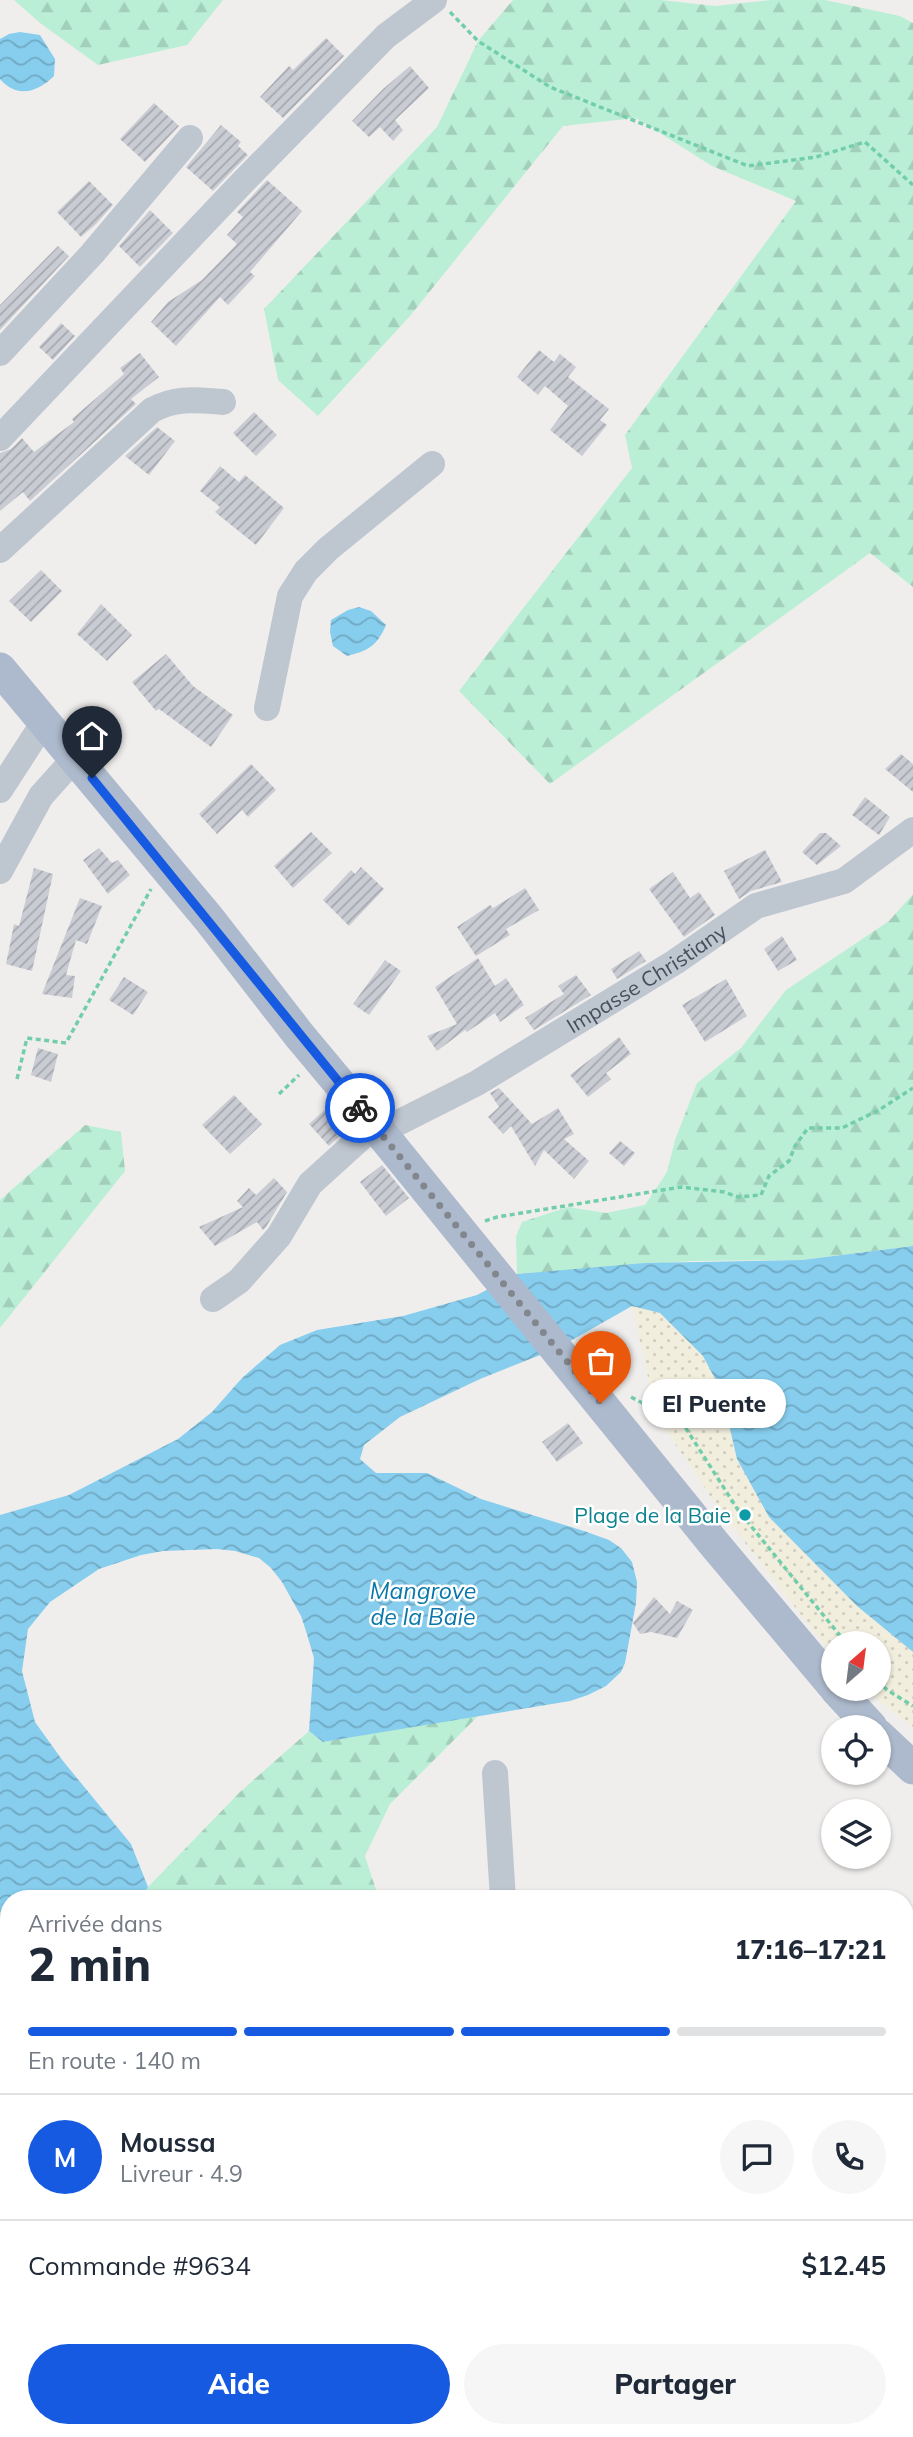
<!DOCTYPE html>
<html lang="fr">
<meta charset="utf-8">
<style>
body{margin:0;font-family:Mulish,sans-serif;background:#f6f6f7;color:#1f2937;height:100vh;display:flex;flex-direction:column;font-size:26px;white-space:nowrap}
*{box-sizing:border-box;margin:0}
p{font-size:23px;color:#747a83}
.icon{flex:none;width:38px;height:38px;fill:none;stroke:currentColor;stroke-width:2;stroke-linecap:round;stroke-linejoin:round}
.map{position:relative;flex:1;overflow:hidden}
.side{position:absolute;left:0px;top:1890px;width:914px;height:548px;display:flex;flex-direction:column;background:#fff;border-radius:28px 28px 0 0;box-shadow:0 2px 5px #0004}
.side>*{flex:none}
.needle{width:46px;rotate:28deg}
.tools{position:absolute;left:821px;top:1631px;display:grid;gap:14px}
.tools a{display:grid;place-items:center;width:70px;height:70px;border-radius:50%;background:#fff;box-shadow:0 2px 5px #0004;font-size:35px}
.pin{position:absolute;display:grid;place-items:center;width:60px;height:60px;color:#fff;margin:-72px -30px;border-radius:50% 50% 50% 0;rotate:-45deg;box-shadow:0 0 7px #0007}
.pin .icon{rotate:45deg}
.courier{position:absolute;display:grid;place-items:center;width:70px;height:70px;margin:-35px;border:5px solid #165ae2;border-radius:50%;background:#fff;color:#222;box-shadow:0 2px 9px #0007}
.bubble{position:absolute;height:49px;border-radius:24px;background:#fff;box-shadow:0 2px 5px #0004;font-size:23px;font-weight:800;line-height:49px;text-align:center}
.overview em{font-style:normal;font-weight:800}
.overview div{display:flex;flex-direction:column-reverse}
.overview{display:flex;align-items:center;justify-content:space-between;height:119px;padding:0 28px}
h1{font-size:46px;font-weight:800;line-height:52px}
.bar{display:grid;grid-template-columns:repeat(4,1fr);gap:10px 7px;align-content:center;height:84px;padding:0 28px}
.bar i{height:9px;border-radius:5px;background:#e0e1e3}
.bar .on{background:#165ae2}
.bar p{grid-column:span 4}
.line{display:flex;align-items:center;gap:18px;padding:0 28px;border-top:2px solid #e0e1e3}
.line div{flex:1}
.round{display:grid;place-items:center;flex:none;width:74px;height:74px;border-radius:37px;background:#f6f6f7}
.button{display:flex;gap:14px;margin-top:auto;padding:14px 28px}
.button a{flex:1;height:80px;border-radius:42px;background:#165ae2;color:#fff;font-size:28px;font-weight:800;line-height:80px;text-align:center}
.button a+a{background:#f6f6f7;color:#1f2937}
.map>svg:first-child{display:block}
</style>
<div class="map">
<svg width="913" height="2437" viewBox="0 0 913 2437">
<defs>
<pattern id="forest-firs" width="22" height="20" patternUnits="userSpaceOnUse" patternTransform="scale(1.75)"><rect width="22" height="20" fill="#bbefd5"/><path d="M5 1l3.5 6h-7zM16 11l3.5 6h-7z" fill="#a2cfb9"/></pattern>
<pattern id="sand-dots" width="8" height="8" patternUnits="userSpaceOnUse" patternTransform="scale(1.75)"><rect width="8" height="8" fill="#f2eede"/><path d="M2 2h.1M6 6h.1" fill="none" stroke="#d1cec1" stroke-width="1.8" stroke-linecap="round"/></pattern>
<pattern id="water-waves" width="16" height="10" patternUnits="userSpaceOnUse" patternTransform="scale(1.75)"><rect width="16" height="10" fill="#87cded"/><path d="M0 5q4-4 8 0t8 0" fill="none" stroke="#70a9c3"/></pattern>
<pattern id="building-hatch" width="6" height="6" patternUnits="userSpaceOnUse" patternTransform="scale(1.75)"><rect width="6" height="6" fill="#caccd4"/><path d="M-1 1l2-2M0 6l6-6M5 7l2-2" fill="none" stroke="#a6a8af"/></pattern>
</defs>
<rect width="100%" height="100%" fill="#f0eeed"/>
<path fill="url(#forest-firs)" d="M14 0H223L187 45 98 65 40 23Z
M513 0H661L715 6 771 0H825L900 16 913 23V587L870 553 550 784 459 691 632 468 625 435 796 201 712 166 636 118 563 126 410 316 318 416 278 380 264 309 437 127 478 41Z
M913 894V1246L802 1260 692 1261 517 1274 516 1236 522 1222 568 1207 606 1213 645 1205 667 1172 675 1140 697 1083 741 1048 786 990 889 921Z
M85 1125 121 1132 125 1171 0 1328V1200Z
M479 1715 390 1804 365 1856 379 1899H141L148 1887 240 1792 309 1731 323 1742Z
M0 2186 9 2195V2429H211L212 2437H0Z"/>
<path fill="url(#sand-dots)" d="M632 1306 660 1313 703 1355 721 1390 737 1459 857 1606 913 1652V1728L864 1689H878V1643H833V1656L721 1512 657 1417Z"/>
<path fill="url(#water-waves)" d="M20 32 40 35 55 59 54 76C38 92 17 99 0 79V39L9 34Z
M359 607 371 611 386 625C377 646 368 651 347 656L333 646 330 632 331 620 348 610Z
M913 1246V1652L857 1606 769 1517 737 1459 721 1390 703 1356 660 1313 632 1306 558 1348 480 1379 400 1417 364 1445 360 1459 376 1473H427L481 1499 584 1531 609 1540 621 1548 632 1562 637 1582 636 1603 625 1663 621 1672 606 1686 588 1695 570 1701 323 1742 309 1731 314 1658 306 1631 301 1616 282 1582 271 1568 259 1558 235 1551 217 1549 163 1551 141 1555 99 1569 50 1602 28 1629 22 1671 35 1722 63 1761 131 1844 148 1887 141 1899H9V2195L0 2186V1515L69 1495 178 1439 212 1412 242 1378 280 1345 317 1330 403 1316 477 1295 517 1274 645 1263 802 1260Z"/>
<path fill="url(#building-hatch)" d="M326 38 344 56 283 118 260 97 289 66 293 70Z
M410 66 429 88 395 120 403 130 393 141 380 127 369 137 352 121 383 89Z
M154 103 179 126 145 162 120 139Z
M221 125 241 142 238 146 248 155 213 191 186 167Z
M267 180 302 211 250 272 255 276 228 305 220 297 176 346 151 322 168 302 202 280 237 244 227 235 243 217 237 212Z
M89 181 113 205 96 224 81 237 57 212Z
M150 210 173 233 140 267 119 246Z
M58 246 69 256 0 330V305Z
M61 323 75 336 53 360 39 347Z
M539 350 554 362 560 354 576 367 568 377 609 409 600 420 607 425 582 456 550 430 568 406 545 386 538 395 517 377Z
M140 353 159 377 131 399 136 404 30 501 23 492 0 511V453L11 449 22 438 34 452 74 422 72 419 124 374 120 368Z
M254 412 277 435 256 456 233 433Z
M157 427 175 441 149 475 125 456Z
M220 466 239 482 245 475 284 508 256 545 215 512 220 507 200 491Z
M41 570 62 591 31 622 9 601Z
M101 604 132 635 107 661 77 634Z
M166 654 193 686 233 715 211 747 159 709 156 711 132 682Z
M901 754 913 764V792L885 769Z
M251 764 276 790 248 817 242 810 217 834 199 814Z
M865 797 890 817 879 835 852 815Z
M311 832 332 853 293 888 274 866Z
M820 833H826L841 846 817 865 802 852Z
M99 848 112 863 118 860 130 875 108 894 83 860Z
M765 850 782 882 751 891 739 899 724 871Z
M361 867 384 889 349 926 323 900 351 870 355 874Z
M34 868 53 874 32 971 6 964 14 924 19 926Z
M673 872 690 898 699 892 715 915 684 937 649 889Z
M525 888 539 910 506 929 510 935 476 956 457 927 490 905 493 908Z
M80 898 102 906 87 944 76 940 66 975 75 976 72 998 42 994Z
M782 936 797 960 778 971 764 949Z
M639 951 646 961 617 979 611 969Z
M478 958 495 986 506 978 524 1005 500 1022 495 1013 467 1032 465 1030 437 1051 427 1036 457 1024 435 987Z
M385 960 401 971 369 1015 353 1004Z
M576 975 591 995 534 1030 525 1018 564 994 558 986Z
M124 977 148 992 133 1015 109 1000Z
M726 979 747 1016 705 1042 682 1005Z
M619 1037 631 1054 606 1073 611 1079 588 1097 570 1075Z
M38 1048 58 1054 51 1082 31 1075Z
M499 1088 532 1124 558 1108 574 1134 564 1139 589 1161 574 1179 544 1150 535 1166 511 1126 503 1134 488 1117 499 1107 490 1093Z
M234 1095 262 1124 230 1154 202 1125Z
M331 1104 350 1126 329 1146 309 1124Z
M620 1141 635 1153 624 1166 609 1153Z
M382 1165 409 1198 386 1216 360 1182Z
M274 1178 287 1192 266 1227 263 1230 257 1222 215 1246 199 1227 243 1207 237 1201 249 1188 256 1195Z
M568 1423 583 1443 557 1462 542 1442Z
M654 1597 670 1614 677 1601 693 1610 677 1638 651 1632 640 1634 633 1623Z"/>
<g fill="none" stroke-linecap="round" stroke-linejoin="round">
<path stroke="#72ceaa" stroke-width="3.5" stroke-dasharray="5 3.5" stroke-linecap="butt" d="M450 12 478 41 550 87 748 166 816 157 865 142 913 185
M17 1079 27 1038 66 1043 151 889
M279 1094 299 1075
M485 1221 497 1217 681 1187 724 1192 738 1197 761 1195 769 1176 789 1161 795 1146 808 1128H842L879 1110 913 1088
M631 1397 650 1407 673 1408 738 1510 846 1643
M878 1680 887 1690 913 1706"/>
<g stroke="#bec6d0" stroke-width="26">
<path d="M0 353 92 254 190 138"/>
<path d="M0 438 241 184 386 36 434 0"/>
<path d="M0 550 152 410C177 397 195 400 223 402"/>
<path d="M267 708 290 596 306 571 328 549 432 464"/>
<path d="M0 790 44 722"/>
<path d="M0 871 41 796 75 758"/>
<path id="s1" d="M380 1132 477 1083 675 962 756 906 844 881 913 830"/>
<path d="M213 1299 239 1281 279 1236 310 1184 375 1125"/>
<path d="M495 1773 503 1899"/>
<path d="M905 2288 913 2289"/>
</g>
<path stroke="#adbacd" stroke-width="33" d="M0 669 209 919 299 1035 380 1132 716 1546 833 1685
M836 1689 871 1727
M878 1735 913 1768"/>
</g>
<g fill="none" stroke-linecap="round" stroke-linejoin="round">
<path stroke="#82878e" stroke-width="7" stroke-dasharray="0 12.6" d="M360 1108 601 1403"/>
<path stroke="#165ae2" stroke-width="9" d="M92 778 360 1108"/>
</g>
<circle fill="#0f9aa8" stroke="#fff" stroke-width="2.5" cx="745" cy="1515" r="7"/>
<g text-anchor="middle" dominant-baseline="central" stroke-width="5" stroke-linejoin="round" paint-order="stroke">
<g font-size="21" fill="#464f5b" stroke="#fff">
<text stroke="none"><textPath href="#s1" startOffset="308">Impasse Christiany</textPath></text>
</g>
<g font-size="21" fill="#0d838f" stroke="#fff" text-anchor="end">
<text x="731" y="1515">Plage de la Baie</text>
</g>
<g font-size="23" font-style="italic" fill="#0a77aa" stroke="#fff">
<text x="423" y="1590">Mangrove<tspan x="423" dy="26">de la Baie</tspan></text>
</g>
</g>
</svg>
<div class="tools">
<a><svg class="needle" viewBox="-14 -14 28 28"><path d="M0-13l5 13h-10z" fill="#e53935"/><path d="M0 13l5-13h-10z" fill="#747a83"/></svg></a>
<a><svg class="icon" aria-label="locate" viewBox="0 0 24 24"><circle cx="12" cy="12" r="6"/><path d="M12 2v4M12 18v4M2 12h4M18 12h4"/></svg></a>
<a><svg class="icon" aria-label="layers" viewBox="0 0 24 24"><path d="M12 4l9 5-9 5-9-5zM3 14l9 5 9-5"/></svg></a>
</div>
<div class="pin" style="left:601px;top:1403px;background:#ea580c"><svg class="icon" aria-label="bag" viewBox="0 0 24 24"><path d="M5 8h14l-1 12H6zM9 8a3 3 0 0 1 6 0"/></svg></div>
<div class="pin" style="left:92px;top:778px;background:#1f2937"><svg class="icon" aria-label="home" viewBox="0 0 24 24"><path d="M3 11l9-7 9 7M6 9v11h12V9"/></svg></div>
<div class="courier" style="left:360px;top:1108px"><svg class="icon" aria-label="bike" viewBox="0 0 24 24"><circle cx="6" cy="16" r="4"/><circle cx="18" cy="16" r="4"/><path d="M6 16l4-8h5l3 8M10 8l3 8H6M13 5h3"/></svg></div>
<div class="bubble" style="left:642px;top:1379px;width:144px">El Puente</div>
<section class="side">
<div class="overview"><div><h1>2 min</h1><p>Arrivée dans</p></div><em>17:16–17:21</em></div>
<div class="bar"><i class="on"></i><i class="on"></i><i class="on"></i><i></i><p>En route · 140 m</p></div>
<div class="line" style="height:126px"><b class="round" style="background:#165ae2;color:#fff">M</b><div><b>Moussa</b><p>Livreur · 4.9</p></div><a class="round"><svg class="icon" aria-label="chat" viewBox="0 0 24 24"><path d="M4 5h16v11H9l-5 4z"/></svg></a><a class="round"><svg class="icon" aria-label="phone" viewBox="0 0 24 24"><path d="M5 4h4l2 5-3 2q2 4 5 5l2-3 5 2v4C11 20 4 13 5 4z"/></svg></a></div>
<div class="line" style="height:91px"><div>Commande #9634</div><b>$12.45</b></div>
<div class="button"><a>Aide</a><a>Partager</a></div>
</section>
</div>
